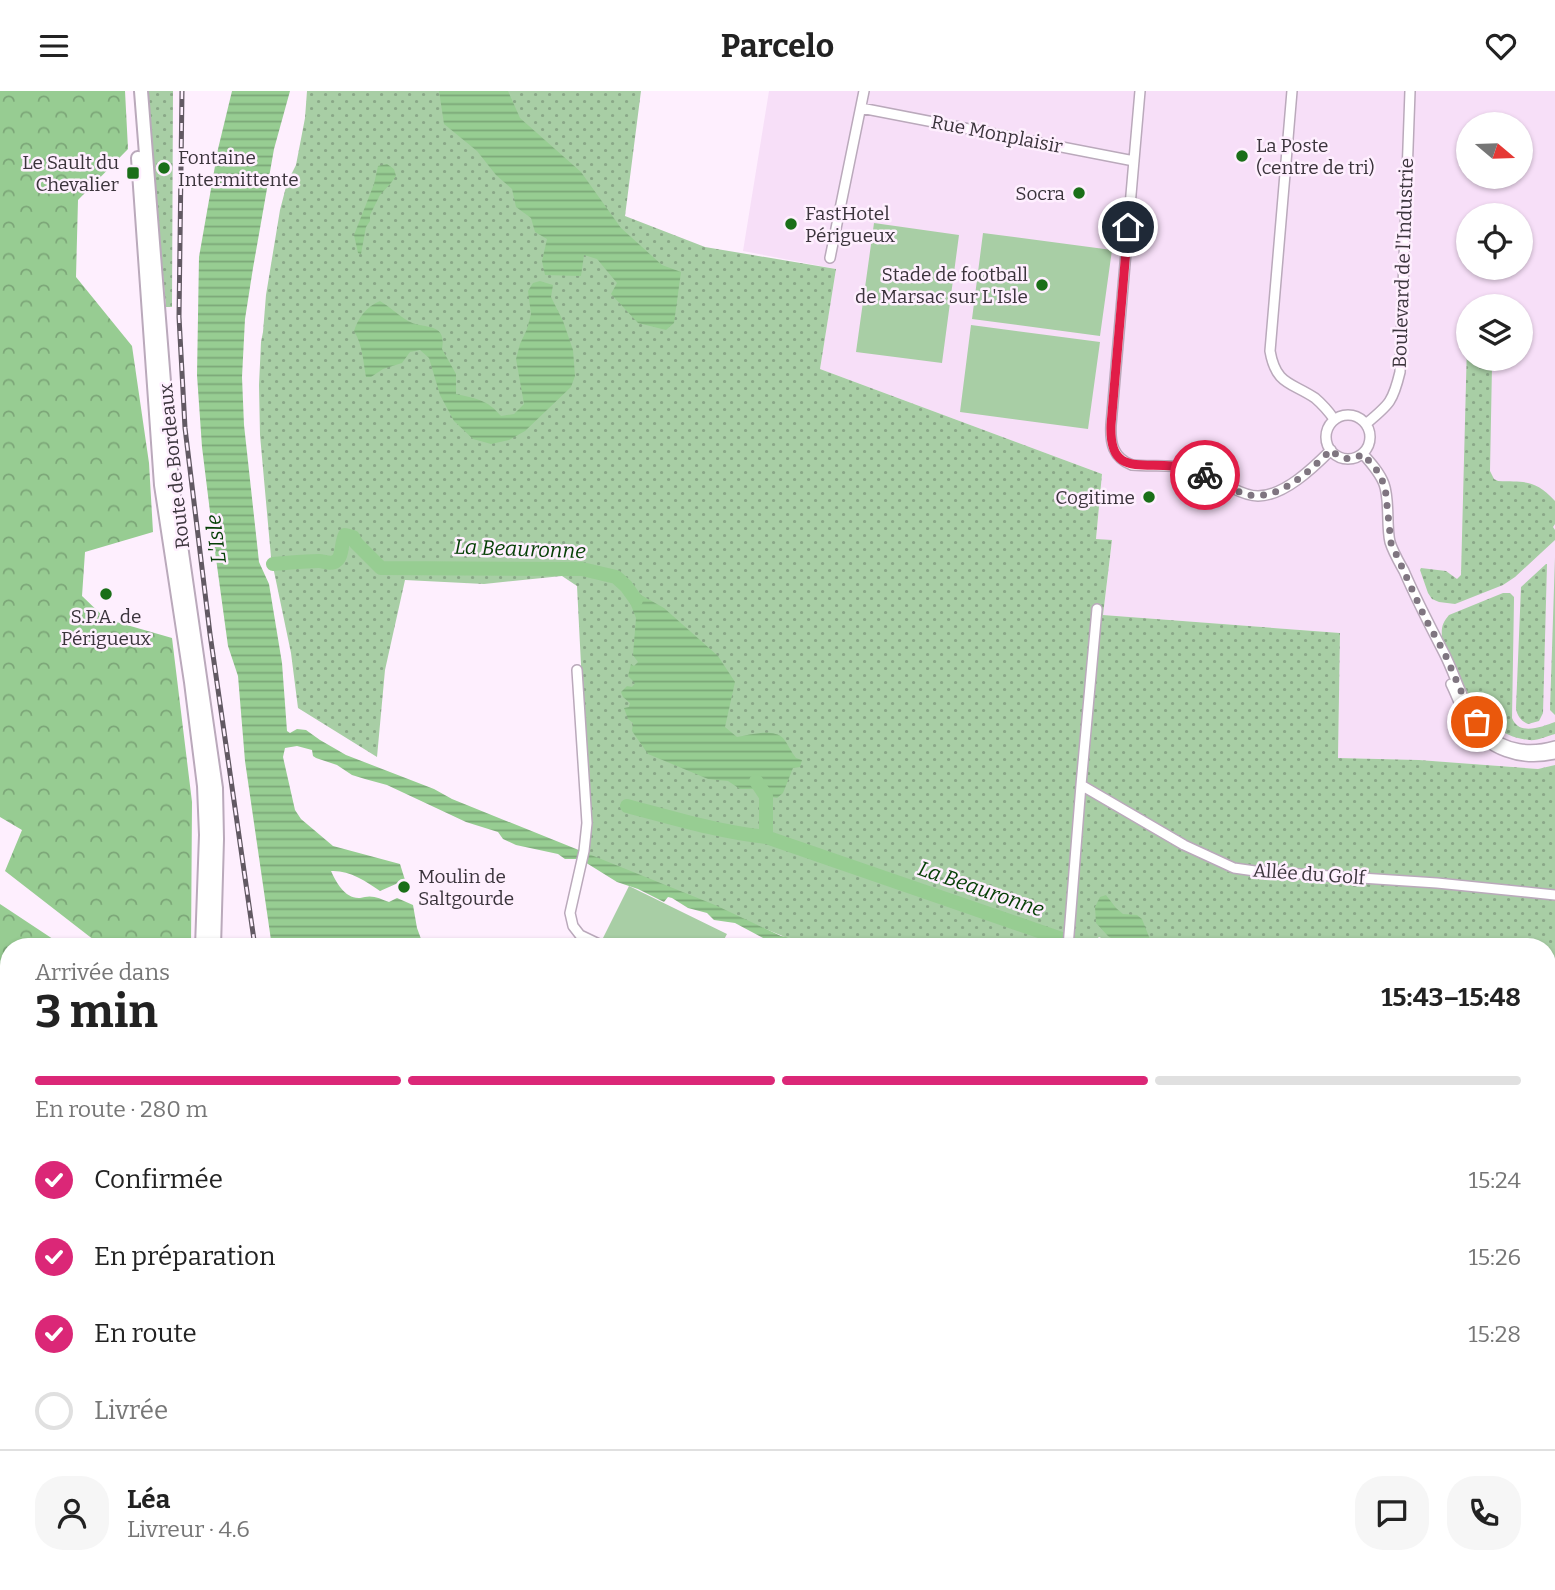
<!DOCTYPE html>
<html lang="fr">
<meta charset="utf-8">
<style>
body{margin:0;font-family:Bitter,serif;background:#f6f6f6;color:#222;height:100vh;display:flex;flex-direction:column;font-size:26px;white-space:nowrap}
*{box-sizing:border-box;margin:0}
p{font-size:23px;color:#767676}
.icon{flex:none;width:38px;height:38px;fill:none;stroke:currentColor;stroke-width:2;stroke-linecap:round;stroke-linejoin:round}
.map{position:relative;flex:1;overflow:hidden}
.side{position:absolute;left:0px;top:847px;width:1556px;height:653px;display:flex;flex-direction:column;background:#fff;border-radius:28px 28px 0 0;box-shadow:0 2px 5px #0004}
.side>*{flex:none}
.needle{width:46px;rotate:109deg}
.controls{position:absolute;left:1456px;top:21px;display:grid;gap:14px}
.controls a{display:grid;place-items:center;width:77px;height:77px;border-radius:50%;background:#fff;box-shadow:0 2px 5px #0004;font-size:35px}
.pin{position:absolute;display:grid;place-items:center;width:60px;height:60px;color:#fff;margin:-30px;border:4px solid #fff;border-radius:50%;box-shadow:0 2px 7px #0007}
.courier{position:absolute;display:grid;place-items:center;width:70px;height:70px;margin:-35px;border:5px solid #e11d48;border-radius:50%;background:#fff;color:#222;box-shadow:0 2px 9px #0007}
.headline em{font-style:normal;font-weight:700}
.headline div{display:flex;flex-direction:column-reverse}
.headline{display:flex;align-items:center;justify-content:space-between;height:119px;padding:0 35px}
h1{font-size:46px;font-weight:700;line-height:52px}
.bar{display:grid;grid-template-columns:repeat(4,1fr);gap:10px 7px;align-content:center;height:84px;padding:0 35px}
.bar i{height:9px;border-radius:5px;background:#e0e0e0}
.bar .selected{background:#db2777}
.bar p{grid-column:span 4}
.line{display:flex;align-items:center;gap:18px;padding:0 35px;border-top:2px solid #e0e0e0}
.line div{flex:1}
.round{display:grid;place-items:center;flex:none;width:74px;height:74px;border-radius:28px;background:#f6f6f6}
ol{padding:0 35px;list-style:none}
li{display:flex;align-items:center;gap:21px;height:77px}
li p{margin-inline-start:auto}
li .icon{padding:7px;border-radius:50%;background:#db2777;color:#fff;stroke-width:4}
li:last-child{color:#767676}
li i{width:38px;height:38px;border:4px solid #e0e0e0;border-radius:50%}
header{display:flex;justify-content:space-between;align-items:center;height:91px;padding:0 35px;background:#fff;font-size:32px;font-weight:700}
.map>svg:first-child{display:block}
</style>
<header><svg class="icon" aria-label="menu" viewBox="0 0 24 24"><path d="M4 6h16M4 12h16M4 18h16"/></svg>Parcelo<svg class="icon" aria-label="heart" viewBox="0 0 24 24"><path d="M12 20l-8-8c-3-5 5-10 8-4 3-6 11-1 8 4z"/></svg></header>
<div class="map">
<svg width="1555" height="1499" viewBox="0 0 1555 1499">
<defs>
<pattern id="grass-dots" width="8" height="8" patternUnits="userSpaceOnUse" patternTransform="scale(1.75)"><rect width="8" height="8" fill="#a8cea5"/><path d="M2 2h.1M6 6h.1" fill="none" stroke="#8aa888" stroke-width="1.8" stroke-linecap="round"/></pattern>
<pattern id="forest-crowns" width="20" height="18" patternUnits="userSpaceOnUse" patternTransform="scale(1.75)"><rect width="20" height="18" fill="#97cc92"/><path d="M2 6a3 3 0 1 1 6 0M12 15a3 3 0 1 1 6 0" fill="none" stroke="#7ca678"/></pattern>
<pattern id="water-rules" width="6" height="5" patternUnits="userSpaceOnUse" patternTransform="scale(1.75)"><rect width="6" height="5" fill="#97cd92"/><path d="M0 2.5h6" fill="none" stroke="#7ca778"/></pattern>
</defs>
<rect width="100%" height="100%" fill="#feeffe"/>
<path fill="#f7dff8" fill-rule="evenodd" d="M769 0H1555V674L1538 678 1419 669 1338 667 1340 542 1103 524 1112 450 1096 448 1102 383 820 278 836 178 743 160ZM1468 33H1521V86H1468ZM1468 124H1521V177H1468ZM1468 215H1521V268H1468Z
M213 1491H280L291 1499H209Z
M460 1491H727L733 1499H464Z"/>
<path fill="url(#grass-dots)" d="M146 0H173L172 216H166Z
M307 0H641L625 125 705 156 836 178 820 278 1102 383 1096 448 1112 449 1103 524 1340 542 1338 667 1419 669 1538 678 1555 674V878H1547V856H1121L1099 846 1089 856H844L785 846 588 765 589 731 577 495 562 485 484 493 405 489 385 579 377 666 298 617 291 562 271 466 260 344 259 294 261 251 263 241 266 204 280 119 287 92 296 74 305 27Z
M1468 252V268H1486L1492 275 1490 380 1494 388 1498 390C1525 391 1535 388 1555 410V433L1553 436 1555 439V449L1515 486 1503 494 1455 513 1439 511 1432 508 1428 502 1420 479 1421 477 1446 480 1457 488 1461 484 1467 253Z
M1555 466V624L1550 619Z
M1546 473H1547L1543 622 1539 630 1528 633C1521 630 1517 625 1516 617L1521 496Z
M1503 502H1510L1514 506V509L1512 627C1519 645 1541 636 1555 631V643C1547 645 1537 650 1529 649 1477 644 1460 586 1442 546 1441 536 1443 531 1449 524Z"/>
<path fill="url(#forest-crowns)" d="M0 0H125L128 58 78 109 76 186 132 255 149 372 153 441 85 461 82 505 106 528 172 547 192 711 191 856H103L5 780 22 739 0 726Z
M0 813 65 856H9V1397L3 1415 0 1418Z
M1555 1406V1462L1547 1459V1427Z"/>
<path fill="#a8cea5" d="M874 132 959 144 942 272 856 261Z
M983 142 1112 159 1100 245 972 228Z
M971 234 1100 251 1088 338 960 321Z
M629 795 727 843 720 856H621L603 847Z"/>
<path fill="url(#water-rules)" d="M232 0H290L274 58 253 177 245 228 242 286 244 334 259 471 269 493 282 572 287 640 290 642 297 638 306 639 320 649 346 664 434 698 452 708 715 814 781 845 839 856H780L735 832 714 829 707 822 688 817 672 807 668 806 664 811 638 798 617 791 580 768H565L558 763 516 754 503 748 498 741 466 731 387 694 365 688 352 684 337 674 316 667 313 665 312 659 297 655 285 657 283 666 295 719 301 728 333 755 400 773 405 789 380 800C366 790 349 779 331 780 336 791 345 808 360 807 362 807 363 806 365 806 373 804 381 808 389 811L397 807 413 814 417 837 424 856H272L245 670 238 585 228 555 214 453 202 356 197 284 199 166 218 58Z
M439 0H508L520 27 581 81 621 137 662 174 681 181 674 232 666 239 638 232 611 203 617 192 597 168 584 164 581 185 545 184 542 170 547 148 535 141 531 127 516 116 512 98 496 84 477 60 444 33Z
M387 73 394 78 396 85 391 92 380 104 370 124V130L366 136 361 163 358 162 354 144 374 93 378 75Z
M540 190 553 194 551 206 563 230 573 259 575 285 571 296 525 340 509 349 491 353 473 348 454 330 440 304 429 267 420 259 410 261 402 272 383 278 371 286H366C363 270 363 255 354 240 358 227 367 215 380 210 390 216 398 224 408 230 424 239 447 230 442 258L456 283V303C475 307 488 309 501 325L514 323 524 313 516 268 520 253 527 238 531 223 528 200 533 192Z
M625 495 664 517 718 565 735 591 725 636 737 646C749 644 773 637 783 647 788 653 791 661 796 667L802 669 800 676 793 677 783 702 777 707 766 705 754 698H740L728 690 708 688 648 663 632 640 633 632 628 628 624 617 629 616 630 612 623 606 621 601 627 595 632 596 635 592 628 585 631 573 634 575 638 571 633 564 636 527 625 499Z
M1106 804 1116 817 1123 823 1137 824 1142 828 1153 856H1124L1108 845 1096 832 1095 816 1100 806Z
M727 1491H798L803 1499H733Z"/>
<g fill="none" stroke-linecap="round" stroke-linejoin="round">
<path stroke="#97cd92" stroke-width="14" d="M273 473C288 472 304 470 319 470 324 470 331 474 336 470 343 466 341 451 345 444L353 446 356 452 381 477 582 478 616 486 626 495 636 509
M756 690 766 705V746L1062 848
M627 715C673 727 719 741 766 746"/>
<defs>
<path id="street" d="M1140 0 1111 334C1110 352 1113 367 1132 374 1150 376 1169 373 1187 377 1203 380 1217 391 1232 397 1240 401 1249 405 1258 405 1284 405 1313 377 1331 359
M1292 0 1270 260C1276 294 1291 291 1315 307 1322 313 1329 321 1334 328
M861 17 1134 70
M830 167 864 0
M1326 346a22 22 0 1 1 44 0a22 22 0 1 1-44 0Z
M1367 332C1390 313 1393 310 1400 281L1410 0
M1363 363C1371 372 1380 382 1384 393 1390 409 1386 434 1390 451 1393 461 1399 471 1404 480 1416 508 1430 535 1444 562 1457 587 1464 620 1486 641 1505 660 1531 662 1555 655
M577 579 587 732 584 760 570 822 573 835 580 844 605 856
M1451 593C1457 605 1461 618 1468 629 1487 660 1521 671 1555 663
M1081 694 1184 754 1234 777 1255 780 1437 792 1555 804
M1068 856 1081 694 1097 518
M1547 1274 1555 1277
M1547 1321 1555 1326
M0 1367 7 1359 9 1354
M1547 1399 1555 1385
M0 1470 9 1476
M32 1491 44 1499
M285 1491 296 1499
M1115 1493 1201 1499
M1017 1499V1491
M1211 1499 1212 1491
M1514 1499 1517 1491"/>
<path id="secondary" d="M141 0 172 392 216 697 217 748 214 856
M138 67 161 394 191 591 204 695 206 744 202 856
M369 1499 377 1496 389 1499"/>
<path id="primary" d="M1547 954 1555 940
M1547 1001 1555 1007
M1547 1023 1555 1019
M1305 1499 1307 1491"/>
</defs>
<use href="#street" stroke="#baa9bb" stroke-width="12"/>
<use href="#secondary" stroke="#baa9bb" stroke-width="16"/>
<use href="#primary" stroke="#96679a" stroke-width="18"/>
<use href="#street" stroke="#fff" stroke-width="9"/>
<use href="#secondary" stroke="#fff" stroke-width="12"/>
<use href="#primary" stroke="#ddb4e0" stroke-width="14"/>
<defs>
<path id="rail" d="M182 0 179 226 185 337 210 543 255 856
M1547 1216 1555 1206
M476 1491 480 1499
M490 1491 495 1499
M503 1491 506 1499
M515 1491 518 1499
M531 1491 533 1499
M548 1491 549 1499
M575 1491 577 1499
M592 1491 593 1499
M621 1491 623 1499
M650 1491 651 1499
M675 1491 677 1499
M702 1491 707 1499
M1399 1499 1402 1491"/>
</defs>
<use href="#rail" stroke="#625963" stroke-width="5"/>
<use href="#rail" stroke="#feeffe" stroke-width="2.5" stroke-dasharray="8" stroke-linecap="butt"/>
</g>
<g fill="none" stroke-linecap="round" stroke-linejoin="round">
<path stroke="#7f7580" stroke-width="7" stroke-dasharray="0 12.6" d="M1205 384C1218 390 1231 398 1245 403 1278 412 1309 380 1331 359 1341 369 1351 370 1363 363L1376 378 1385 395 1391 452 1425 527 1445 563 1460 598 1477 631"/>
<path stroke="#e11d48" stroke-width="9" d="M1128 136 1111 334C1109 383 1137 372 1172 375 1184 376 1194 378 1205 384"/>
</g>
<g fill="#1a6f18" stroke="#feeffe" stroke-width="2.5">
<circle cx="1242" cy="65" r="7"/>
<circle cx="164" cy="77" r="7"/>
<rect x="126" y="75" width="14" height="14" rx="3.5"/>
<circle cx="1079" cy="102" r="7"/>
<circle cx="791" cy="133" r="7"/>
<circle cx="1042" cy="194" r="7"/>
<circle cx="1149" cy="406" r="7"/>
<circle cx="106" cy="503" r="7"/>
<circle cx="404" cy="796" r="7"/>
</g>
<g text-anchor="middle" dominant-baseline="central" stroke-width="5" stroke-linejoin="round" paint-order="stroke">
<g font-size="19" fill="#3b343c" stroke="#feeffe">
<text transform="translate(997 43) rotate(11)">Rue Monplaisir</text>
<text transform="translate(1403 172) rotate(-88)">Boulevard de l'Industrie</text>
<text transform="translate(174 375) rotate(-96)">Route de Bordeaux</text>
<text transform="translate(1309 783) rotate(4)">Allée du Golf</text>
</g>
<g font-size="19" fill="#3b343c" stroke="#feeffe" text-anchor="start">
<text x="1256" y="54">La Poste<tspan x="1256" dy="22">(centre de tri)</tspan></text>
<text x="178" y="66">Fontaine<tspan x="178" dy="22">Intermittente</tspan></text>
<text x="119" y="71" text-anchor="end">Le Sault du<tspan x="119" dy="22">Chevalier</tspan></text>
<text x="1065" y="102" text-anchor="end">Socra</text>
<text x="805" y="122">FastHotel<tspan x="805" dy="22">Périgueux</tspan></text>
<text x="1028" y="183" text-anchor="end">Stade de football<tspan x="1028" dy="22">de Marsac sur L'Isle</tspan></text>
<text x="1135" y="406" text-anchor="end">Cogitime</text>
<text x="106" y="525" text-anchor="middle">S.P.A. de<tspan x="106" dy="22">Périgueux</tspan></text>
<text x="418" y="785">Moulin de<tspan x="418" dy="22">Saltgourde</tspan></text>
</g>
<g font-size="21" font-style="italic" fill="#053f05" stroke="#feeffe">
<text transform="translate(216 448) rotate(-97)">L'Isle</text>
<text transform="translate(520 458) rotate(2)">La Beauronne</text>
<text transform="translate(981 798) rotate(19)">La Beauronne</text>
</g>
</g>
</svg>
<div class="controls">
<a><svg class="needle" viewBox="-14 -14 28 28"><path d="M0-13l5 13h-10z" fill="#e53935"/><path d="M0 13l5-13h-10z" fill="#767676"/></svg></a>
<a><svg class="icon" aria-label="locate" viewBox="0 0 24 24"><circle cx="12" cy="12" r="6"/><path d="M12 2v4M12 18v4M2 12h4M18 12h4"/></svg></a>
<a><svg class="icon" aria-label="layers" viewBox="0 0 24 24"><path d="M12 4l9 5-9 5-9-5zM3 14l9 5 9-5"/></svg></a>
</div>
<div class="pin" style="left:1477px;top:631px;background:#ea580c"><svg class="icon" aria-label="bag" viewBox="0 0 24 24"><path d="M5 8h14l-1 12H6zM9 8a3 3 0 0 1 6 0"/></svg></div>
<div class="pin" style="left:1128px;top:136px;background:#1f2937"><svg class="icon" aria-label="home" viewBox="0 0 24 24"><path d="M3 11l9-7 9 7M6 9v11h12V9"/></svg></div>
<div class="courier" style="left:1205px;top:384px"><svg class="icon" aria-label="bike" viewBox="0 0 24 24"><circle cx="6" cy="16" r="4"/><circle cx="18" cy="16" r="4"/><path d="M6 16l4-8h5l3 8M10 8l3 8H6M13 5h3"/></svg></div>
<section class="side">
<div class="headline"><div><h1>3 min</h1><p>Arrivée dans</p></div><em>15:43–15:48</em></div>
<div class="bar"><i class="selected"></i><i class="selected"></i><i class="selected"></i><i></i><p>En route · 280 m</p></div>
<ol>
<li><svg class="icon" aria-label="check" viewBox="0 0 24 24"><path d="M5 12l5 5 9-10"/></svg>Confirmée<p>15:24</p></li>
<li><svg class="icon" aria-label="check" viewBox="0 0 24 24"><path d="M5 12l5 5 9-10"/></svg>En préparation<p>15:26</p></li>
<li><svg class="icon" aria-label="check" viewBox="0 0 24 24"><path d="M5 12l5 5 9-10"/></svg>En route<p>15:28</p></li>
<li><i></i>Livrée</li>
</ol>
<div class="line" style="height:126px"><a class="round"><svg class="icon" aria-label="person" viewBox="0 0 24 24"><circle cx="12" cy="8" r="4"/><path d="M4 21q1-7 8-7t8 7"/></svg></a><div><b>Léa</b><p>Livreur · 4.6</p></div><a class="round"><svg class="icon" aria-label="chat" viewBox="0 0 24 24"><path d="M4 5h16v11H9l-5 4z"/></svg></a><a class="round"><svg class="icon" aria-label="phone" viewBox="0 0 24 24"><path d="M5 4h4l2 5-3 2q2 4 5 5l2-3 5 2v4C11 20 4 13 5 4z"/></svg></a></div>
</section>
</div>
